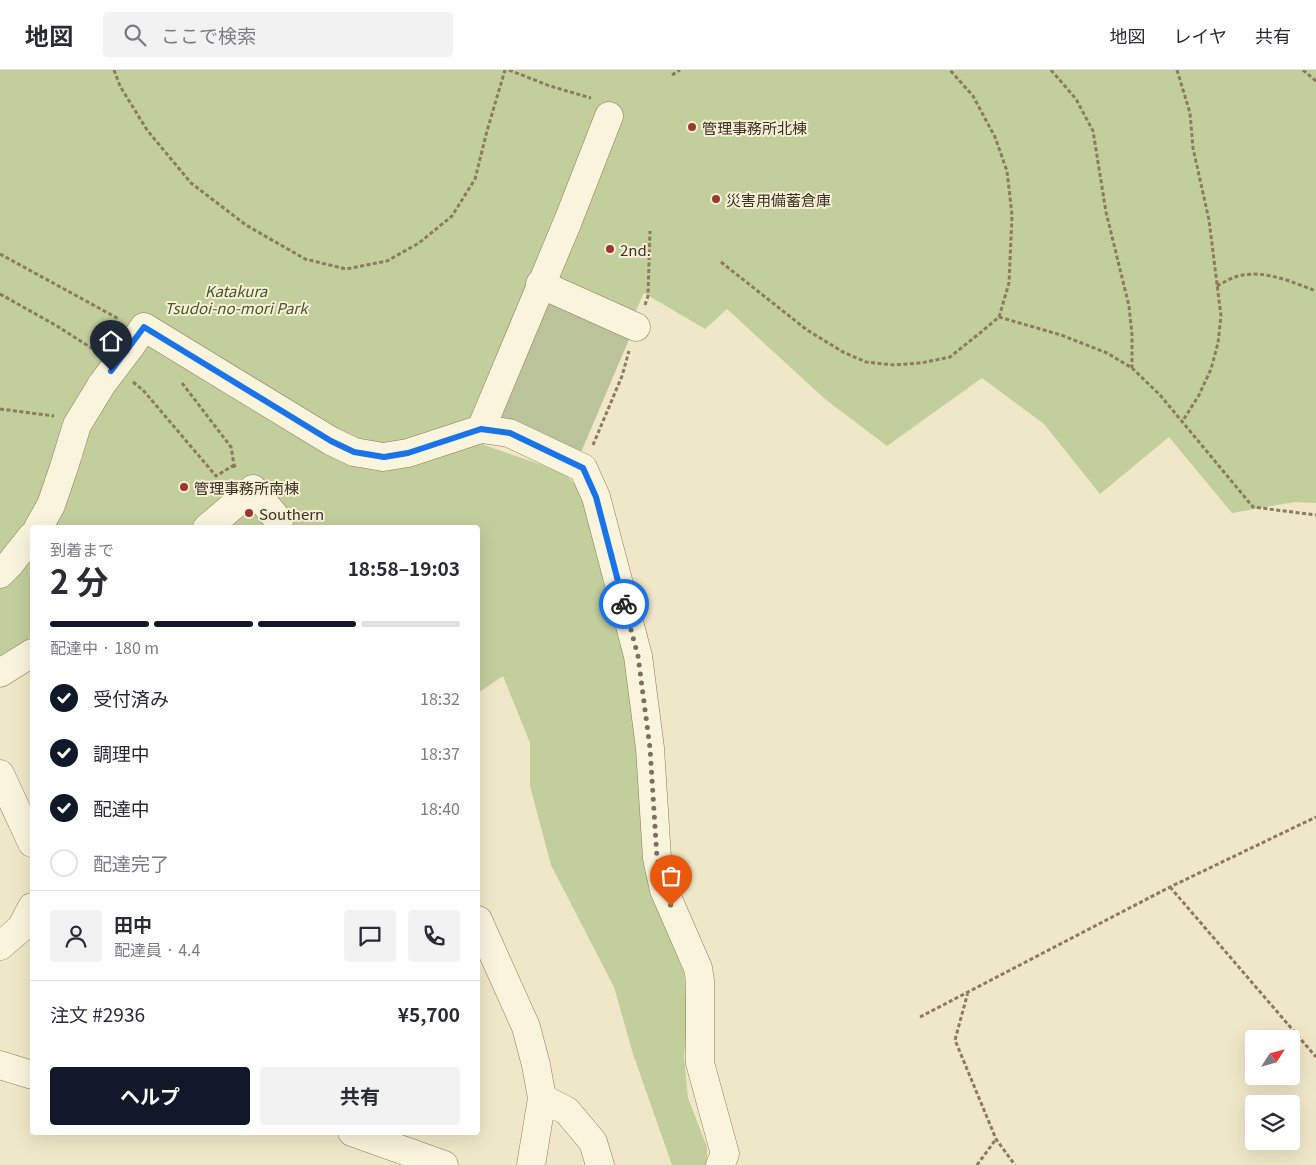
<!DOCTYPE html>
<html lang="ja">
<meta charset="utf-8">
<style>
body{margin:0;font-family:Georgia,"Noto Sans JP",serif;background:#f2f2f3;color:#2b2b33;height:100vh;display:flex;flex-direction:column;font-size:19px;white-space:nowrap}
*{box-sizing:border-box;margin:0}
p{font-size:16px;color:#7c7c81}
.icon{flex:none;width:28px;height:28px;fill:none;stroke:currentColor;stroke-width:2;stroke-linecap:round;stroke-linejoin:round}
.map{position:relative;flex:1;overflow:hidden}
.side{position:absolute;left:30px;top:455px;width:450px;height:610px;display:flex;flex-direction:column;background:#fff;border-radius:5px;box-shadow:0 5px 20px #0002}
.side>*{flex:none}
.needle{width:32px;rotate:54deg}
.tools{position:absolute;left:1245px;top:960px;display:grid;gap:10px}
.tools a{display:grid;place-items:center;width:55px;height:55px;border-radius:5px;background:#fff;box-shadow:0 5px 20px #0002;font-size:25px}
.pin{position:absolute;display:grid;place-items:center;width:42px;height:42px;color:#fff;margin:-51px -21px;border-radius:50% 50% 50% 0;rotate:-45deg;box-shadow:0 0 5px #0007}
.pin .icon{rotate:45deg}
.courier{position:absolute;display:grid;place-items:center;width:50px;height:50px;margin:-25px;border:4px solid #1a73e8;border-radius:50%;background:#fff;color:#222;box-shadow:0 1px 6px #0007}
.head em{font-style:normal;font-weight:700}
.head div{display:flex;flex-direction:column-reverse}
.head{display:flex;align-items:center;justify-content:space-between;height:85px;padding:0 20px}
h1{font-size:32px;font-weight:700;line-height:38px}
.bar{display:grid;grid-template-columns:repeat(4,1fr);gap:8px 5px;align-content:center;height:60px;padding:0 20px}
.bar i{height:6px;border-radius:4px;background:#e1e1e2}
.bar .on{background:#111827}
.bar p{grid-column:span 4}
.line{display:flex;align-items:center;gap:12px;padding:0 20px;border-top:1px solid #e1e1e2}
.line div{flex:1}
.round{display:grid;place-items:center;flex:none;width:52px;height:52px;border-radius:5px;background:#f2f2f3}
ol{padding:0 20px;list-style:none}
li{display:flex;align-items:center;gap:15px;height:55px}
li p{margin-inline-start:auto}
li .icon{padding:5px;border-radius:50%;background:#111827;color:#fff;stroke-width:4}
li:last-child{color:#7c7c81}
li i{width:28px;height:28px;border:2px solid #e1e1e2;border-radius:50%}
.primary-button{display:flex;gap:10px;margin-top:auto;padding:10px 20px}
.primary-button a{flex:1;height:58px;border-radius:5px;background:#111827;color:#fff;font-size:20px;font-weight:700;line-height:58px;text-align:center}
.primary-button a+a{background:#f2f2f3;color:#2b2b33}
header{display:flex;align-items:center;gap:30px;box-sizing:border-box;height:70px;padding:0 25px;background:#fff;border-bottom:1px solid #e1e1e2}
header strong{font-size:24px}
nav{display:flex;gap:28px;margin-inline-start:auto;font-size:18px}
.search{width:350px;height:45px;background:#f2f2f3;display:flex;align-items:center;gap:12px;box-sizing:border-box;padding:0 18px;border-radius:5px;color:#7c7c81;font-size:19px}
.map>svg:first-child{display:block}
</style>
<header>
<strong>地図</strong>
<div class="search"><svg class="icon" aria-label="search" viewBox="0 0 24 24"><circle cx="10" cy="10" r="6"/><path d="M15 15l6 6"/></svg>ここで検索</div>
<nav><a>地図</a><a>レイヤ</a><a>共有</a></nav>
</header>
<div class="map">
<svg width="1316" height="1095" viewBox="0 0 1316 1095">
<rect width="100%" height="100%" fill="#efe8c8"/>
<path fill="#c2ce9c" d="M0 0H1316V433L1295 432 1232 443 1169 367 1100 424 1044 354 982 308 887 376 825 329 727 239 705 259 644 223 633 247 471 351 484 375 565 403 581 422 629 583 654 830 684 903 688 950 684 986 688 1028 707 1077V1095H672L633 984 614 917 551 795 530 716V673L503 606 478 623V458H32V567L0 589Z"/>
<path fill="#bac39a" d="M547 231 630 267 579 387 496 351Z"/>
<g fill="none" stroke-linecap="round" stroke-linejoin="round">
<defs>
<path id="minor" d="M540 214 636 257
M130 277 144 257 331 371 354 382 383 387 408 383 481 359 509 363 583 398 596 427 638 586 650 678 657 788 664 820 698 898 700 911V993L725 1084 720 1095
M481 359 568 151 609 46
M38 458 51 435 64 397 77 355 102 314
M207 458 253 419 279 451 277 458
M0 504 9 495 32 466
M0 603 32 583
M0 704 32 773
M478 850 526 957 536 995 542 1028 531 1095
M0 876 21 858 32 837
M0 995 32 1005
M542 1028 567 1041 593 1072 600 1095
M352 1062 444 1095"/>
</defs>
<use href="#minor" stroke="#8c7b5d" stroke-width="29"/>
<path stroke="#8c7b5d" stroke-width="3" stroke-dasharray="4 2.5" stroke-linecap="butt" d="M114 0 120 16 147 60 191 113 246 155 305 189 346 199 387 191 419 173 452 146 475 109 487 61 505 0
M509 0 550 16 591 28
M1051 0 1076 29 1093 61 1106 142 1129 236 1132 265V298
M1177 0 1190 43 1193 78 1209 150 1221 246 1218 273 1211 299 1199 325 1182 352
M1303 0 1316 11
M672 5 680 0
M0 184 119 249
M721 192 807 260 843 282 866 292 894 295 921 293 950 287 980 263 999 247 1009 213 1012 145 1007 101 995 67 973 26 950 0
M1217 216C1223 213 1229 209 1235 207 1262 198 1292 212 1316 221
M0 224 57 256 96 281
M645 235 648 226 650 161
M999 247 1061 265 1107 283 1132 298 1160 325 1253 437 1316 445
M133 312 143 320 216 406 234 395
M182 313 231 377 234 395 237 399
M0 339 54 346
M593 375 622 306 629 281
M1170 817 1316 987
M968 922 955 970 996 1069 1015 1095
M920 947 1170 817 1316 747
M977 1095 996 1069"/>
<use href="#minor" stroke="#f9f4dc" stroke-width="28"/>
<defs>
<path id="minor-bridge" d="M102 314 130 277"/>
</defs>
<use href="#minor-bridge" stroke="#8c7b5d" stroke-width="29" stroke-linecap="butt"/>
<use href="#minor-bridge" stroke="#f9f4dc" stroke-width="28"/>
</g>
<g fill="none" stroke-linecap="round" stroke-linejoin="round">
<path stroke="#7b715b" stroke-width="5" stroke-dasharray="0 9" d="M624 534 638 586 650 678 657 788 664 820 671 836"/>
<path stroke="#1a73e8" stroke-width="6" d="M111 301 144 257 331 371 354 382 384 387 408 383 481 359 510 363 583 398 596 427 624 534"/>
</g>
<g fill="#9c382c" stroke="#f6f1d8" stroke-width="2">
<circle cx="692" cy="57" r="5"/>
<circle cx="716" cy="129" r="5"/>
<circle cx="610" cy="179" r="5"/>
<circle cx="184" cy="417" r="5"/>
<circle cx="249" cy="443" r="5"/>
</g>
<g text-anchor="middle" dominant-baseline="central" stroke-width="4" stroke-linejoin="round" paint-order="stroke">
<g font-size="15" fill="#3c3120" stroke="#f6f1d8" text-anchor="start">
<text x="702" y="57">管理事務所北棟</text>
<text x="726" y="129">災害用備蓄倉庫</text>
<text x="620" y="179">2nd.</text>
<text x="194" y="417">管理事務所南棟</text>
<text x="259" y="443">Southern</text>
</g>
<g font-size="15" font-style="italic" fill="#465927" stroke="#f6f1d8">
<text x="236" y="220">Katakura<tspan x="236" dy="17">Tsudoi-no-mori Park</tspan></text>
</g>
</g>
</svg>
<div class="tools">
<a><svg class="needle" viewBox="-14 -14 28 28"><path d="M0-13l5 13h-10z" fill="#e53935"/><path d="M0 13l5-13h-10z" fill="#7c7c81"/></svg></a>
<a><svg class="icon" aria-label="layers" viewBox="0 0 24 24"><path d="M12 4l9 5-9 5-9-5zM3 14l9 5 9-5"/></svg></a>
</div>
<div class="pin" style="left:671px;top:836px;background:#ea580c"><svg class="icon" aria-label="bag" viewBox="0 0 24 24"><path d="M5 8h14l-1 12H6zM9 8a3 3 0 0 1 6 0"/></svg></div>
<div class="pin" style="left:111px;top:301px;background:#1f2937"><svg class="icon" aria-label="home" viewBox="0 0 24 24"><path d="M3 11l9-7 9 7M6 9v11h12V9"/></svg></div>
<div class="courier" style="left:624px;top:534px"><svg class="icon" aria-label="bike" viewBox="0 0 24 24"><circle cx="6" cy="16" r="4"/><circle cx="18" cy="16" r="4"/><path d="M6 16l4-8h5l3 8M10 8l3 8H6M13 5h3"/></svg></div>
<section class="side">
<div class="head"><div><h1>2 分</h1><p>到着まで</p></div><em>18:58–19:03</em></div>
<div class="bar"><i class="on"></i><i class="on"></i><i class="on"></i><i></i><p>配達中 · 180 m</p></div>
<ol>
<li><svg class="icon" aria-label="check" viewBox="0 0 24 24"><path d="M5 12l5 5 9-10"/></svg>受付済み<p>18:32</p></li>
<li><svg class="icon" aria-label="check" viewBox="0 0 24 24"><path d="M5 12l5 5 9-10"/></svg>調理中<p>18:37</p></li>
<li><svg class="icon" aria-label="check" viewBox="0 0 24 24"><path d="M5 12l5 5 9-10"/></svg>配達中<p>18:40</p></li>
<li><i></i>配達完了</li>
</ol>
<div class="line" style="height:90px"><a class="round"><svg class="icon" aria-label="person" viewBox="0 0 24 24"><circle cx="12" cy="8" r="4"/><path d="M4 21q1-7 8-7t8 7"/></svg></a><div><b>田中</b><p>配達員 · 4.4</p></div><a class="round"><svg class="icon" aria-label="chat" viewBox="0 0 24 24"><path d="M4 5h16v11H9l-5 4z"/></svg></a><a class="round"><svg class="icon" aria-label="phone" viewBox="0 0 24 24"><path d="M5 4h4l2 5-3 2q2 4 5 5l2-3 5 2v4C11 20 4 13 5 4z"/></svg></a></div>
<div class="line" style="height:65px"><div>注文 #2936</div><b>¥5,700</b></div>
<div class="primary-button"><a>ヘルプ</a><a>共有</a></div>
</section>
</div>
